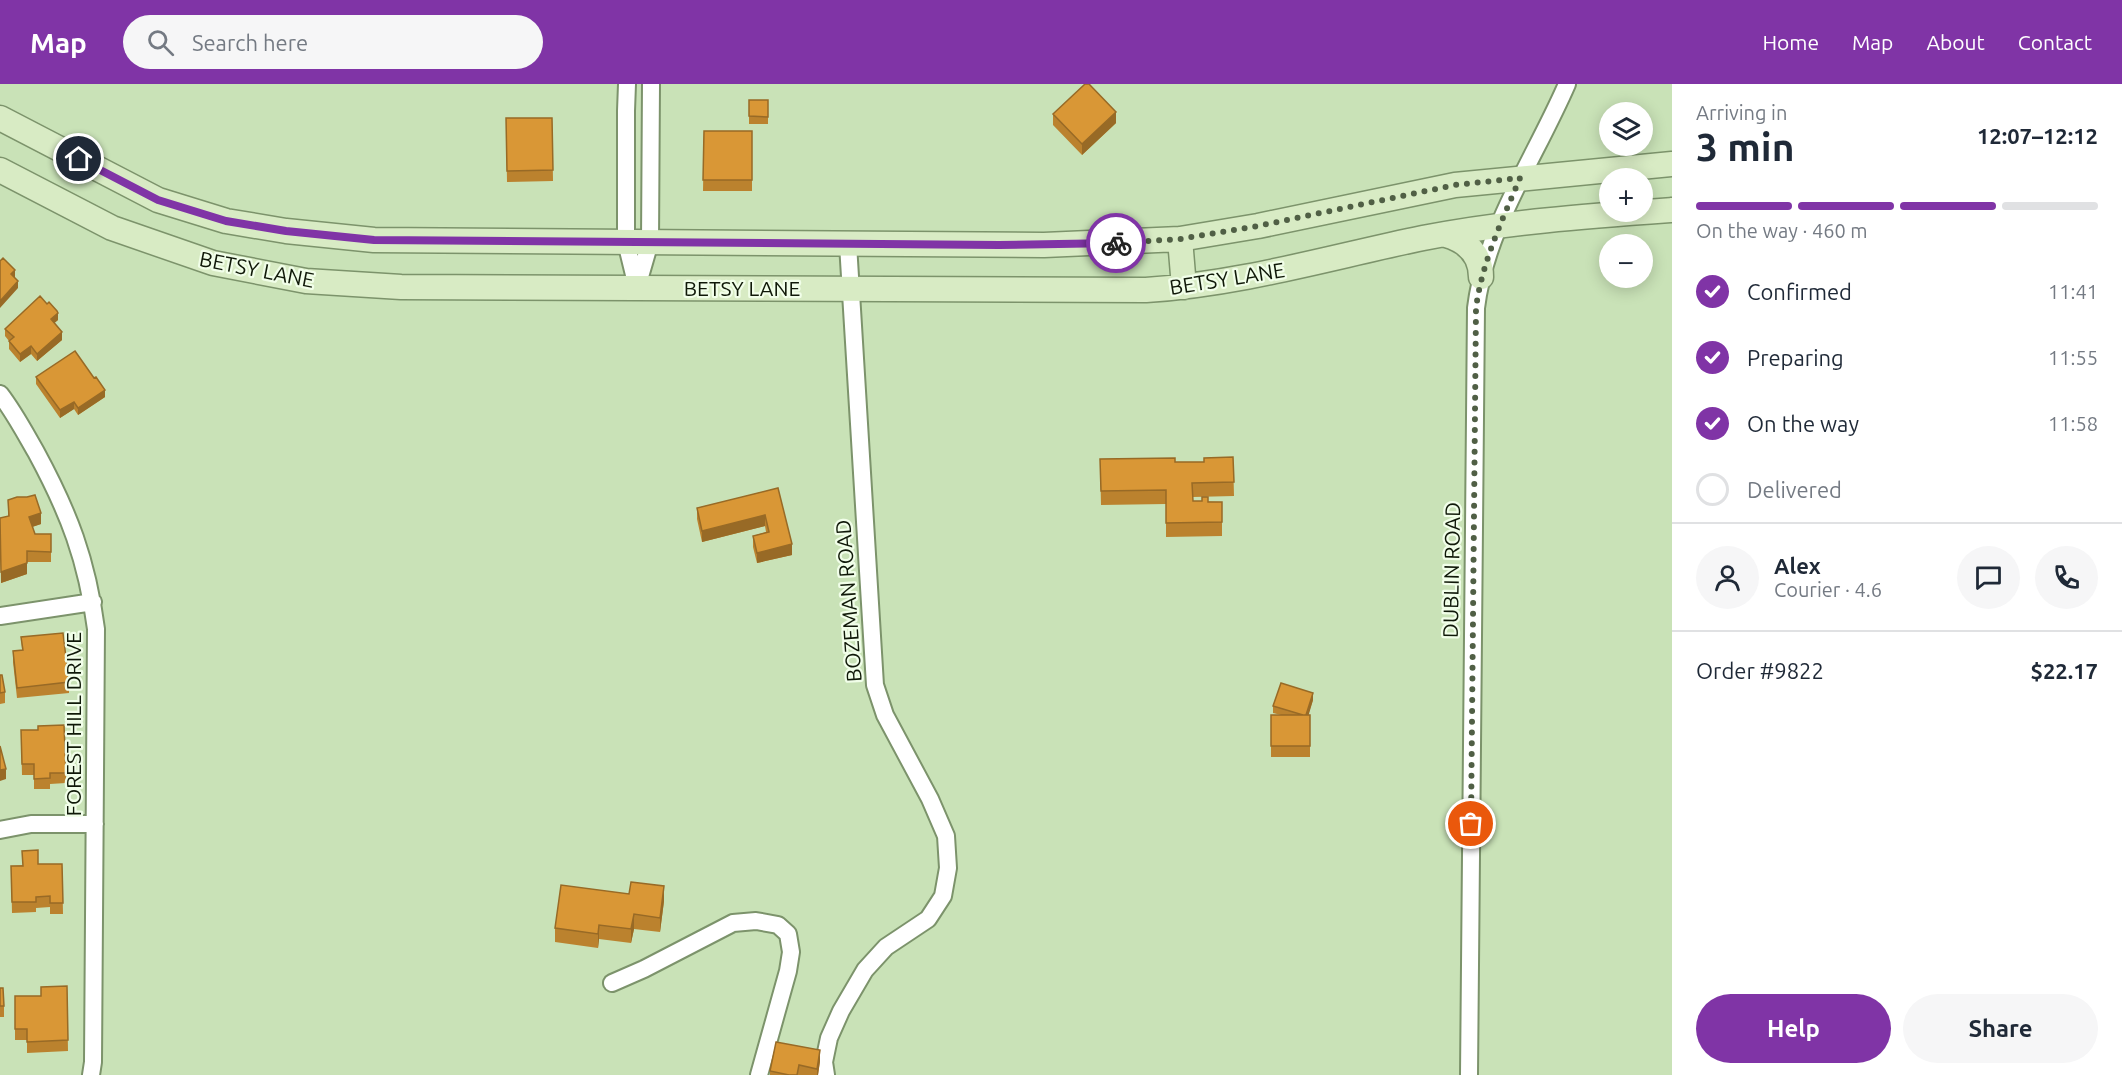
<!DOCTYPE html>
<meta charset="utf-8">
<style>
body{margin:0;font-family:Ubuntu,sans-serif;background:#f6f6f7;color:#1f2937;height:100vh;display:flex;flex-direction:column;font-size:22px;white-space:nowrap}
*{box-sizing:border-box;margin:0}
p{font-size:20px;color:#747a83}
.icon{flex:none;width:33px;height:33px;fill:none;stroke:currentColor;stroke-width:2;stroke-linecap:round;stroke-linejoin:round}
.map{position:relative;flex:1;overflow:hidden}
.side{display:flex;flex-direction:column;background:#fff;width:450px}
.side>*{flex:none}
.controls{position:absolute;left:1599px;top:18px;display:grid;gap:12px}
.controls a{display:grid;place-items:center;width:54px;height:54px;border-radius:50%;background:#fff;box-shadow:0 3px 15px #0003;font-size:30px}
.pin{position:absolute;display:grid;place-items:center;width:51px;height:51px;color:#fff;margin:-26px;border:3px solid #fff;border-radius:50%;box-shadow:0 2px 6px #0007}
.courier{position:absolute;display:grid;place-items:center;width:60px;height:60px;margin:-30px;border:4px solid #8034a6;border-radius:50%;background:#fff;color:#222;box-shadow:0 2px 8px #0007}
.head em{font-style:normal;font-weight:600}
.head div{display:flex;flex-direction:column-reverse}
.head{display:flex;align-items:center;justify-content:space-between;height:102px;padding:0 24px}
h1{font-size:39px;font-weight:600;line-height:45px}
.bar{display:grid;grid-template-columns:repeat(4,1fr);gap:9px 6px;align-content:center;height:72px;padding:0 24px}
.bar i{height:8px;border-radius:4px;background:#e0e1e3}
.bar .on{background:#8034a6}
.bar p{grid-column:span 4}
.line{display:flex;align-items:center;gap:15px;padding:0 24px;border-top:2px solid #e0e1e3}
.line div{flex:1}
.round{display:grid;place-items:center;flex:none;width:63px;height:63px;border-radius:32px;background:#f6f6f7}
ol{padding:0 24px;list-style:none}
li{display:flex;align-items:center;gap:18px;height:66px}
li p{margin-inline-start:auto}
li .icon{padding:6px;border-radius:50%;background:#8034a6;color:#fff;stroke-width:4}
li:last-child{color:#747a83}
li i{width:33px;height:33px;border:3px solid #e0e1e3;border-radius:50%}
.action{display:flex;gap:12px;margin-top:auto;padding:12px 24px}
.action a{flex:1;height:69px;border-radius:36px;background:#8034a6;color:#fff;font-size:24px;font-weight:600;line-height:69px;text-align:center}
.action a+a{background:#f6f6f7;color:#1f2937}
header{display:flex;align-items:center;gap:36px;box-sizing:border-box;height:84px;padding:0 30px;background:#8034a6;color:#fff}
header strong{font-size:28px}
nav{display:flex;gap:33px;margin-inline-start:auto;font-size:21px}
.search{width:420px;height:54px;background:#f6f6f7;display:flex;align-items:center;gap:15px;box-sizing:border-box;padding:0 21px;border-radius:33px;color:#747a83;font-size:22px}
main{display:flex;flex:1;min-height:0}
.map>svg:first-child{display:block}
</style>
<header>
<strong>Map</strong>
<div class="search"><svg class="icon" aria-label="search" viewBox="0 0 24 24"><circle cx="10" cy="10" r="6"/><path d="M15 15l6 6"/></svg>Search here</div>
<nav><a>Home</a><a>Map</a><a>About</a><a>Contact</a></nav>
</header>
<main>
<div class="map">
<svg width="1672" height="991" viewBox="0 0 1672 991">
<rect width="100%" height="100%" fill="#c9e2b7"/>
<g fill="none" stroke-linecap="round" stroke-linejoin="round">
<defs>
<path id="street" d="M627 0 626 27V158L637 203 650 158 651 0
M0 310C14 328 25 349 36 368 69 429 87 476 96 545L93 978 91 991
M0 532 93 518
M0 746 31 740H95
M612 899 644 885 733 839 756 837 778 841 788 850 791 868 788 887 759 991
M826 991 824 978 829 954 841 927 865 886 886 863 928 835 943 812 948 784 946 752 930 715 885 631 875 601 848 160
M1469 991 1476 224C1486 143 1535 74 1567 0"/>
<path id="secondary" d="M0 34 158 116 226 137 286 147 374 156 1044 161 1180 155 1258 142 1455 101 1672 80
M0 86 112 144 213 179 306 197 401 203 1146 206C1241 200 1331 173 1423 154 1505 138 1589 132 1672 126
M1446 151C1467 157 1481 170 1481 193
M1180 155 1184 203"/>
</defs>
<use href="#street" stroke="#7c936b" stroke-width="20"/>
<use href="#secondary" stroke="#7c936b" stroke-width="27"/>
<use href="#street" stroke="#fff" stroke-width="16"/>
<use href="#secondary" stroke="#d8ebc4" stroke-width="24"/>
</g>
<path fill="#bb822e" d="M749 16H768V40H749Z
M1053 30 1116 39 1082 71 1053 41Z
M506 34H552L553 97 507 98Z
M704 47H752V107H703Z
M58 236 54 239 62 256 37 277 31 270 20 278 9 265V257L5 252V245Z
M36 293 94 294 105 313 78 331 74 325 60 334 36 300Z
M1233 373 1234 412 1193 413V417L1222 418V452L1166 453V420L1101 421 1100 375 1175 378H1204Z
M778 404 792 471 757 479 753 463V452L766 448 765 442 702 458 697 435V424Z
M8 416 41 440 32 443 35 450H51V478H27V490L1 499 0 434 8 433Z
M21 553 69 598V609L17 614 13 578V567L22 566Z
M0 591 5 608V619L0 620Z
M1313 616 1308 631H1310V673H1271V631H1281L1273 629V622Z
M21 646 66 689V699L50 700V705H34V691H22Z
M38 780H62L63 830H50V823L36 824V828L12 829 11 782Z
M664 817 660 848 634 845 631 859 599 855 598 864 555 858V844Z
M67 902 68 967 27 969V956H15V912H41Z
M0 904 4 922V933H0Z
M820 977 818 991H770V987Z"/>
<path fill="#986a26" d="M1116 28V39L1082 71V60Z
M15 186V193L11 198V190Z
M18 197V204L0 224V217Z
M58 229V236L51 242V235Z
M62 248V256L37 277V270Z
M31 262V270L20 278V270Z
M105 306V313L78 331V324Z
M74 318V325L60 334V326Z
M41 429V440L29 444V433Z
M765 431V442L702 458V447Z
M792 460V471L757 479V469Z
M27 467V490L1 499V488Z
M1313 609V616L1306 640V632Z
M6 685V695L0 697V686Z
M664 802V817L660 848V834Z
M634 830V845L631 859V845Z
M599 841V855L598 864V850Z
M820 966V977L818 991H817V985Z"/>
<path fill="#d99736" stroke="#986a26" stroke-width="1.5" d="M1085 0H1089L1116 28 1082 60 1053 30Z
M749 16H768V33L749 32Z
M506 34H552L553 86 507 87Z
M704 47H752V96H703Z
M3 174 15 186 11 190 18 197 0 217V177Z
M40 212 47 220 49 218 57 227 58 229 51 235 62 248 37 270 31 262 20 270 9 257 14 253 5 245Z
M75 267 94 294 96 293 105 306 78 324 74 318 60 326 36 293Z
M1233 373 1234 398 1192 399 1193 417H1202V413H1208V418H1222V438L1166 439V406L1101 407 1100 375 1175 374V378H1204V374Z
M778 404 792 460 757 469 753 452 769 448 765 431 702 447 697 424Z
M35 411 41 429 29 433 35 450H51V468L27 467V479L1 488 0 434 9 432 8 416 17 413H27Z
M63 549 69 598 17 604 13 567 23 566 21 553Z
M0 591H2L5 608 0 609Z
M1281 599 1313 609 1306 631H1303L1273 622Z
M1271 631H1310V662H1271Z
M64 641 66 689H50V694L34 695V680H22L21 646H38V642Z
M0 662 6 685 0 686Z
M38 766V780H62L63 819H50V812L36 813V818H12L11 782H23L22 767Z
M631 798 664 802 660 834 634 830 631 845 599 841 598 850 555 844 561 801 629 810Z
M67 902 68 956 27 958V945H15V912H41V903Z
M0 904H3L4 922H0Z
M776 958 820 966 817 985 799 981 797 991H789L770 987Z"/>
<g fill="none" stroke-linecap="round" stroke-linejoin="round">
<path stroke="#505f45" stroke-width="6" stroke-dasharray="0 10.8" d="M1116 159 1180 155 1258 142 1455 101 1520 94C1502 137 1482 178 1476 224L1471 740"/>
<path stroke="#8034a6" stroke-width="8" d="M79 75 158 116 226 137 286 147 374 156 999 161 1116 159"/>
</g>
<g text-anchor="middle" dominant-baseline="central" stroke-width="4.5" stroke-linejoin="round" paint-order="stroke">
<g font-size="21" fill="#0f1808" stroke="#f1fee9">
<text transform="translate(257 185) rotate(11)">BETSY LANE</text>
<text transform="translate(1227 194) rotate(-9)">BETSY LANE</text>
<text x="742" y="204">BETSY LANE</text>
<text transform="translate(1451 486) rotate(-89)">DUBLIN ROAD</text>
<text transform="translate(848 517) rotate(-94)">BOZEMAN ROAD</text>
<text transform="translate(73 640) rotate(-90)">FOREST HILL DRIVE</text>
</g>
</g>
</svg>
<div class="controls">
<a><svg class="icon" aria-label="layers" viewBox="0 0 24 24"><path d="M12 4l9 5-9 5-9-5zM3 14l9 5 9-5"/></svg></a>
<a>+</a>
<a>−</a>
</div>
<div class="pin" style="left:1471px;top:740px;background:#ea580c"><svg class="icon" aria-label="bag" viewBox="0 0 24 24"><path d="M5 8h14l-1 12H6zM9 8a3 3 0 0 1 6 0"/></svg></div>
<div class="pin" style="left:79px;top:75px;background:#1f2937"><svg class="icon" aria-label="home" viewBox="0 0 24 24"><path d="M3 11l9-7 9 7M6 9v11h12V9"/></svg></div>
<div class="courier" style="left:1116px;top:159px"><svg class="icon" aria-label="bike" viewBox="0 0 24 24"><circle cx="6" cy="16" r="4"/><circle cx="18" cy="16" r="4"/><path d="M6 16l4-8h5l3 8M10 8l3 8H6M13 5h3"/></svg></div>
</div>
<section class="side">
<div class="head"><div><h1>3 min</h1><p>Arriving in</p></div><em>12:07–12:12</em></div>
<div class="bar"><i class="on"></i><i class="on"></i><i class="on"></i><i></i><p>On the way · 460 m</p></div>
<ol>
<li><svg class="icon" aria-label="check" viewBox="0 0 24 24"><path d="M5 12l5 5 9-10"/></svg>Confirmed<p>11:41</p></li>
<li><svg class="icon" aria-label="check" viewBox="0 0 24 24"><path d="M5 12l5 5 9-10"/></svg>Preparing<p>11:55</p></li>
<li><svg class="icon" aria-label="check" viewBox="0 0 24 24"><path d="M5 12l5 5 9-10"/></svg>On the way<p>11:58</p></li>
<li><i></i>Delivered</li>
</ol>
<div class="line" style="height:108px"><a class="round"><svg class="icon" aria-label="person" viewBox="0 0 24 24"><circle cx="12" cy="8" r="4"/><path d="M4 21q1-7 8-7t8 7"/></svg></a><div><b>Alex</b><p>Courier · 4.6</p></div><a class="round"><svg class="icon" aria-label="chat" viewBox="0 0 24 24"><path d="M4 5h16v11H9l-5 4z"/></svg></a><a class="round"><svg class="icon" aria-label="phone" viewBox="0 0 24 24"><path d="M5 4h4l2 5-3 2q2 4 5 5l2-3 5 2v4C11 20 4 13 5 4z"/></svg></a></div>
<div class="line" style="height:78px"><div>Order #9822</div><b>$22.17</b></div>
<div class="action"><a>Help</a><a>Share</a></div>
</section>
</main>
